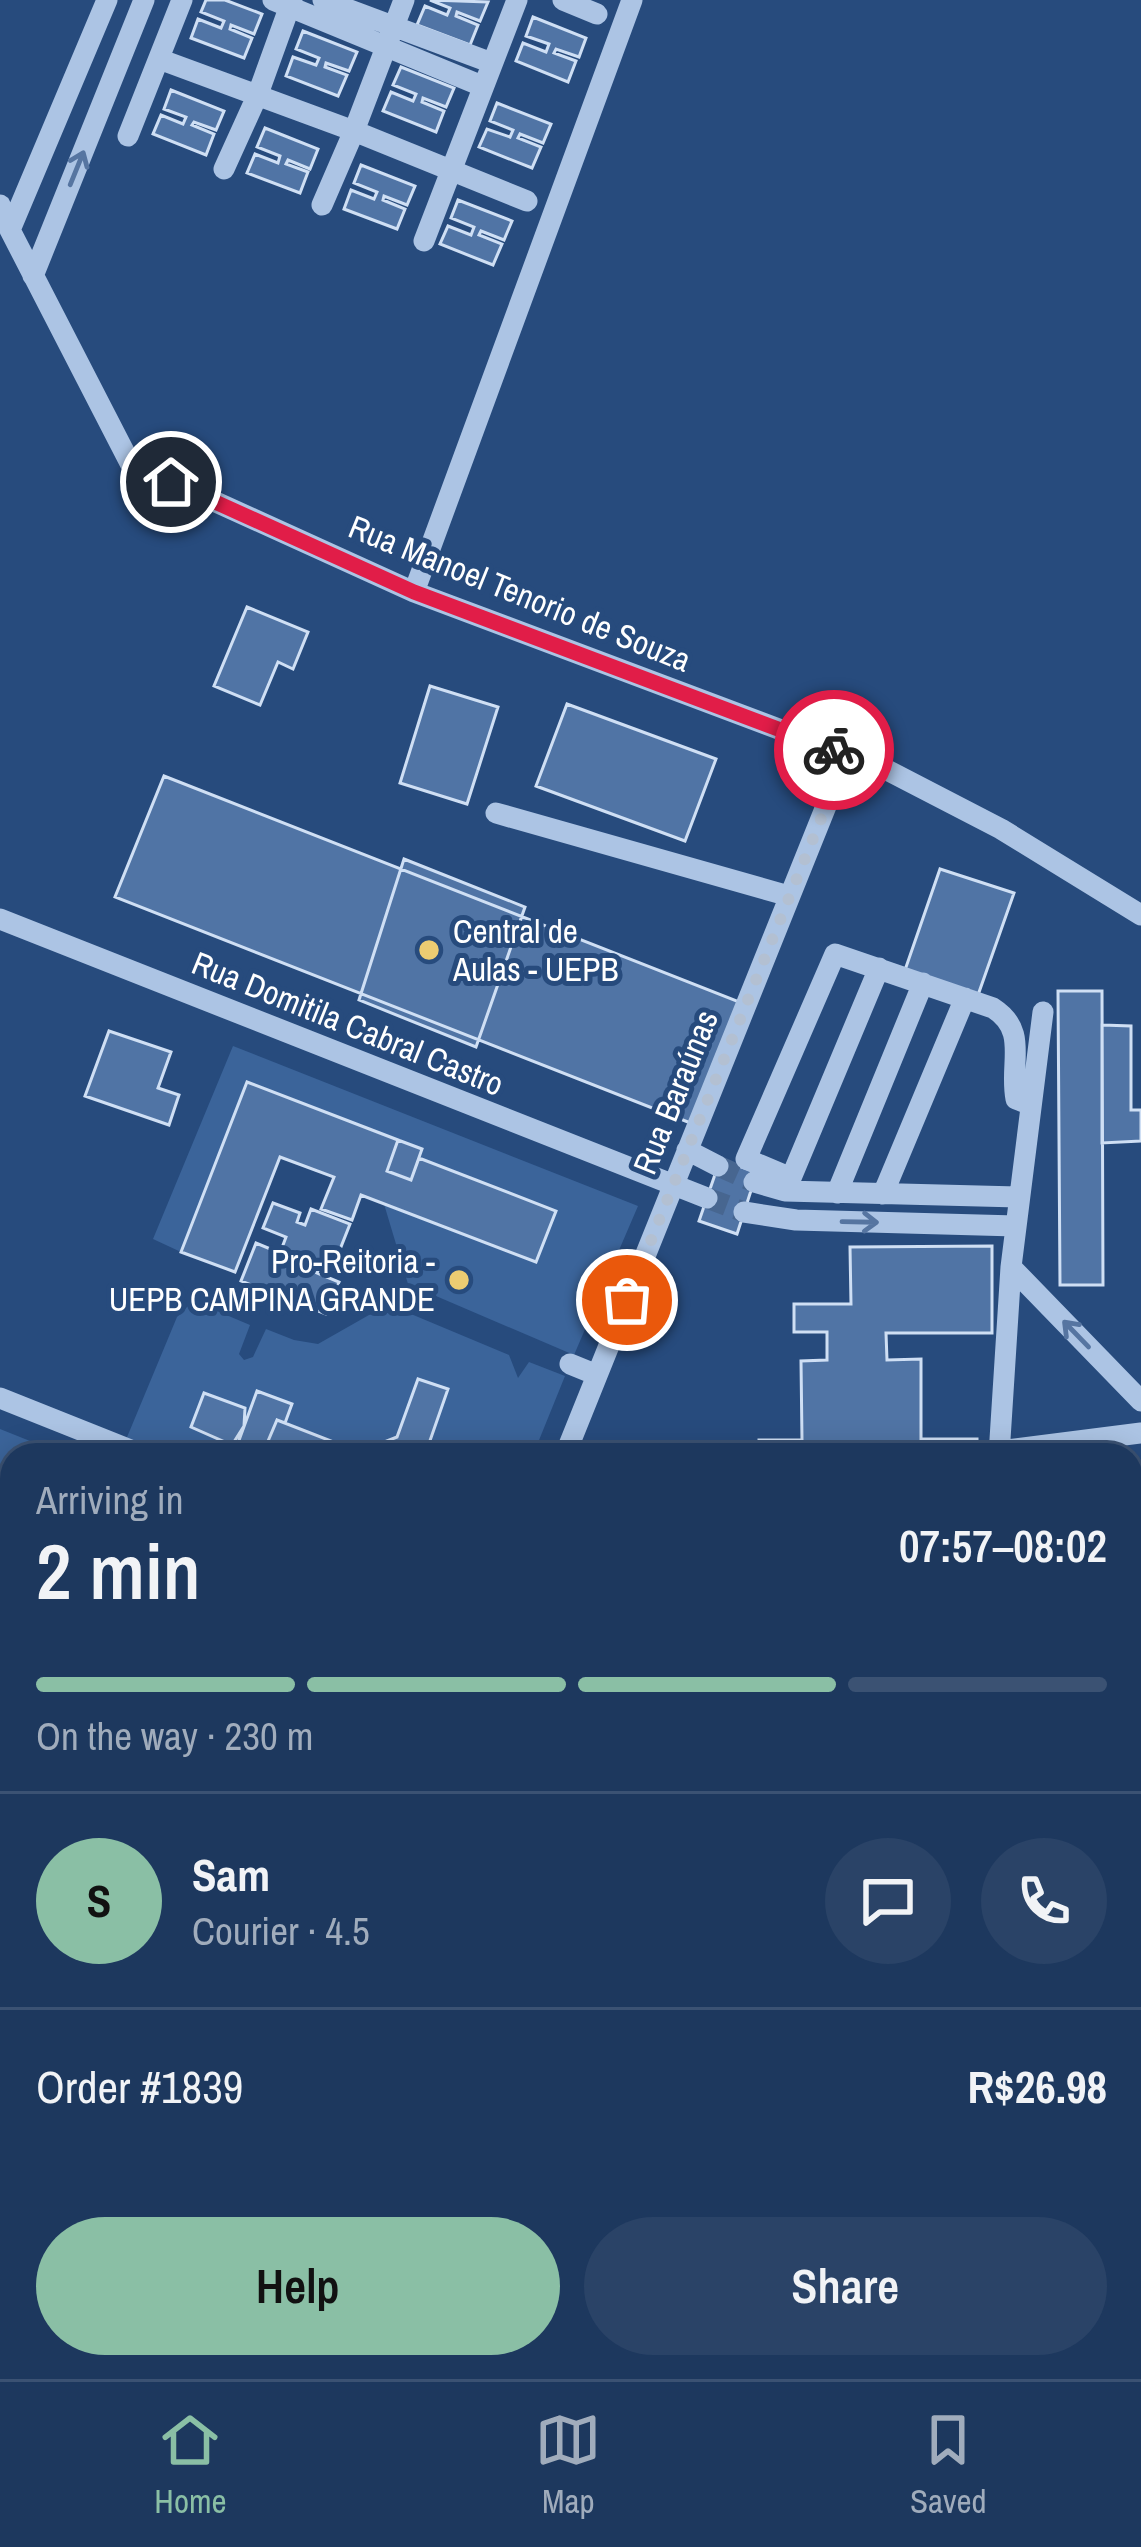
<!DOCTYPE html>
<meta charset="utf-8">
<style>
body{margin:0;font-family:"Archivo Narrow",sans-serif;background:#2a4367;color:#f1f3f6;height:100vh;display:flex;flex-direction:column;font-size:45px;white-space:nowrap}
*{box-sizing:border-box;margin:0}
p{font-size:39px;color:#a0acbc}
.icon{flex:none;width:66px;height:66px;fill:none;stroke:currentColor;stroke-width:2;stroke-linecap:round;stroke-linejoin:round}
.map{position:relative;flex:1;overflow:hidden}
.side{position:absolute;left:0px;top:1443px;width:1143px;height:936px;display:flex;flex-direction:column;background:#1d385e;border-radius:36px 36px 0 0;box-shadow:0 6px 30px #0003,0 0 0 3px #3b5273}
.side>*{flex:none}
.pin{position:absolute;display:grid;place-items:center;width:102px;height:102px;color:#fff;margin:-51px;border:6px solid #fff;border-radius:50%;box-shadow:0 3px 12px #0007}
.courier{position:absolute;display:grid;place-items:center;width:120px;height:120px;margin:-60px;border:9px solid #e11d48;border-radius:50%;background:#fff;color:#222;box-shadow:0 3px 15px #0007}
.headline em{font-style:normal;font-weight:600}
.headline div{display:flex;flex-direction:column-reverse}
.headline{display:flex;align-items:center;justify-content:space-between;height:204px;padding:0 36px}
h1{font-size:78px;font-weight:600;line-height:90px}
.bar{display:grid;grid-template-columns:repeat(4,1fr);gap:18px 12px;align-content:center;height:144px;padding:0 36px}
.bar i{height:15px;border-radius:9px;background:#3b5273}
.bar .active{background:#8abfa5}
.bar p{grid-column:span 4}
.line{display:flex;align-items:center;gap:30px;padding:0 36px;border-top:3px solid #3b5273}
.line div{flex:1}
.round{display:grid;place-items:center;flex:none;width:126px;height:126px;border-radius:63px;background:#2a4367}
.cta{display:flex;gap:24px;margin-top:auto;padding:24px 36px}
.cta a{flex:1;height:138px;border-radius:72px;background:#8abfa5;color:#111;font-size:48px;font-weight:600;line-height:138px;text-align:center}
.cta a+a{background:#2a4367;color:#f1f3f6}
.menu{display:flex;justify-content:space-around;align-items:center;height:168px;border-top:3px solid #3b5273;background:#1d385e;font-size:33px;color:#a0acbc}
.menu a{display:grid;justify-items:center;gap:6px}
.menu .active{color:#8abfa5}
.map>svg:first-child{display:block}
</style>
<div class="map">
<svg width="1141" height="2379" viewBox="0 0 1141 2379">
<rect width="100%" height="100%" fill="#274b7d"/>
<path fill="#3b649a" d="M233 1046 638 1206 574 1355 408 1284 384 1204 535 1262 555 1211 419 1158 421 1149 248 1083 181 1252 153 1239Z
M189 1305 205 1306 250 1325 239 1354 244 1360 253 1357 266 1329 294 1340 318 1344 369 1315 399 1309 509 1355 518 1378 529 1362 565 1376 533 1455H161L125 1442 177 1317Z
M0 1429 65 1455H12V1659L0 1654Z
M1131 2013H1141V2336L1131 2344Z
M170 2367H1038L915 2379H456L303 2370H240V2379H229L228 2371Z"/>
<path fill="#4a6488" stroke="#a1bfe5" stroke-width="3" d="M0 2305 12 2307V2367H170L229 2371V2379H0Z
M1141 2336V2379H915L1046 2367H1131V2344Z
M239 2370H303L456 2379H240Z"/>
<path fill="#5074a5" stroke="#cfdff4" stroke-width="3" d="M206 0H225L262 14 254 34 231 25 230 29 252 38 244 58 191 38 198 19 221 28 224 21 201 12Z
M430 0 488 2 480 21 457 12 456 16 478 25 470 45 417 25 425 6 447 15 450 8Z
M533 17 586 38 579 57 556 49 554 53 576 61 568 82 516 61 523 43 546 52 549 44 526 36Z
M303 31 357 52 349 71 326 63 325 67 347 75 338 96 286 76 293 57 316 65 319 58 296 49Z
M401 67 454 88 446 107 423 98 422 102 444 111 436 132 383 111 391 92 413 101 416 94 393 85Z
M171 90 224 111 216 130 194 122 192 125 214 134 206 155 153 134 161 115 183 124 186 117 164 109Z
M497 103 551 124 543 143 520 134 518 138 541 147 532 168 479 147 487 129 510 137 513 130 490 121Z
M265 128 318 149 310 169 288 160 286 164 308 172 300 193 247 173 255 154 278 163 280 156 257 147Z
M361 165 415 186 407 205 384 196 383 200 405 209 397 229 344 209 351 190 374 199 377 192 354 183Z
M458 200 512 221 504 240 481 231 479 235 502 244 493 265 440 244 448 226 471 235 474 227 451 218Z
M247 607 308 632 293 669 278 662 260 705 214 686Z
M430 686 498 707 467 804 400 783Z
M567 704 716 759 685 841 536 786Z
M164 776 742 1003 693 1124 115 897Z
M404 859 525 907 476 1047 359 1000Z
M940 869 1014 893 978 995 905 970Z
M1058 991H1102L1103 1285H1060Z
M1102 1025 1131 1026V1110H1141V1141L1102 1143Z
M109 1031 171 1052 158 1088 179 1095 169 1125 85 1096Z
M247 1082 398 1140 387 1171 411 1180 419 1158 556 1211 536 1262 361 1195 352 1220 321 1209 334 1177 280 1157 235 1272 181 1252Z
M398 1140 422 1149 411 1180 387 1171Z
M720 1160 757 1172 737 1234 699 1221Z
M273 1203 300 1213 297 1222 305 1225 311 1209 350 1224 333 1267 322 1263 317 1273 339 1282 326 1314 241 1281 256 1243 280 1253 286 1237 263 1228Z
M992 1246V1333H886L887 1360 921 1359V1439H977V1455H759V1440H802L801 1361 827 1360V1332H794V1304H851L850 1247Z
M418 1379 448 1389 425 1455 263 1453 277 1420 359 1452 397 1437Z
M257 1391 292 1404 285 1423 277 1420 263 1453 266 1455H237L234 1454Z
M204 1393 245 1408 244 1426 232 1445 191 1427Z
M1131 1468H1141V1660H1131Z
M0 1755 12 1760V1796L0 1791Z
M0 1814 12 1819V1857L0 1852Z
M0 2015 12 2016V2058L0 2057Z
M1141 2206V2258L1131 2246V2216Z"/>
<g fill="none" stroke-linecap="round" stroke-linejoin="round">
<path stroke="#476690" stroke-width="21" stroke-dasharray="21 10" stroke-linecap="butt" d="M718 1166 754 1182
M707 1198 744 1212"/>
<path stroke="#acc4e4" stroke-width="3" stroke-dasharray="6 9" stroke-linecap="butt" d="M0 1967 12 1968
M1131 2045H1141
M1131 2092 1141 2089
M1131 2125 1141 2122
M1131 2184 1141 2174
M0 2288 12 2289
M1131 2316 1141 2306
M624 2367 811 2371 938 2367"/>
<path stroke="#acc4e4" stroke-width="21" d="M273 0 482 86
M323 0 492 63
M563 0 597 14
M159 59 354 131 527 201
M128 136 182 0
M224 169 258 94 292 0
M0 205 10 230 130 463 414 592 885 769 1001 829 1141 915
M322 205 354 131 404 0
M10 230 107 0
M424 241 517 0
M33 276 144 0
M414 592 632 0
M496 813 789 896
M0 919 707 1198
M687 1150 718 1166
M791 1178 746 1159 835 954 993 1008C1029 1031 1009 1063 1016 1099L1031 1105
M754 1182 785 1191 1019 1197
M786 1190 879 968
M837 1193 923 983
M883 1194 965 998
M744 1212 796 1220 1016 1226
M1011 1267 1141 1401
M570 1364 597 1375
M0 1398 143 1455
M999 1451 1141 1433
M565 1455 847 754
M999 1455 1011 1267 1043 1012
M1131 1695H1141
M0 1726 12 1731
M0 1944 12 1945
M1131 2001H1141"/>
</g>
<defs><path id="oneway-shaft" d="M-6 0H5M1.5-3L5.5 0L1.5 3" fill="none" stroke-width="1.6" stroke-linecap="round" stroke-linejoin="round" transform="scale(3)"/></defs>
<g stroke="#5675a1">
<use href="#oneway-shaft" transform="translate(77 168) rotate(-68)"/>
<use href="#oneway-shaft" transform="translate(860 1222) rotate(1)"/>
<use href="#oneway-shaft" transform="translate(1076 1334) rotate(-134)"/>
</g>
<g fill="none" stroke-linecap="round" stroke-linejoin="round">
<path stroke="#b3c0d2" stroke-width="12" stroke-dasharray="0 21.6" d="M627 1300 847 754 834 750"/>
<path stroke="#e11d48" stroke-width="15" d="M171 482 414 592 834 750"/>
</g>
<g fill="#eccc72" stroke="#274b7d" stroke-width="4.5">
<circle cx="429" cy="950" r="12"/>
<circle cx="459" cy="1280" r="12"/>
</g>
<g text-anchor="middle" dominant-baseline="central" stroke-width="10" stroke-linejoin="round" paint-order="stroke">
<g font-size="33" fill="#fff" stroke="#274b7d">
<text transform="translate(520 593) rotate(22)">Rua Manoel Tenorio de Souza</text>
<text transform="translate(348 1023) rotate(22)">Rua Domitila Cabral Castro</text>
<text transform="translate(675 1092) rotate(-68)">Rua Baraúnas</text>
</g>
<g font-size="33" fill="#fff" stroke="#274b7d" text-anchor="start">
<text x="453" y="931">Central de<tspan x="453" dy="38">Aulas - UEPB</tspan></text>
<text x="435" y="1261" text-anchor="end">Pro-Reitoria -<tspan x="435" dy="38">UEPB CAMPINA GRANDE</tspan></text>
</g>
</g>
</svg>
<div class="pin" style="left:627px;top:1300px;background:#ea580c"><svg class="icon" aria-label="bag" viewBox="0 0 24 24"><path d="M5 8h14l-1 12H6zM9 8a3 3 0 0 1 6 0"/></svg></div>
<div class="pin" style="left:171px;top:482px;background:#1f2937"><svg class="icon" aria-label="home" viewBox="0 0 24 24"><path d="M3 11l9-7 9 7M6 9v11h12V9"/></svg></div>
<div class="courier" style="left:834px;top:750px"><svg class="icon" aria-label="bike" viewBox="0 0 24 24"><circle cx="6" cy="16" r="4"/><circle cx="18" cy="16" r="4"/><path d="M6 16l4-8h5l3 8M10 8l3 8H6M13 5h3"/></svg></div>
<section class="side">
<div class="headline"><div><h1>2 min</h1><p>Arriving in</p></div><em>07:57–08:02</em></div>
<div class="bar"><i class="active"></i><i class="active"></i><i class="active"></i><i></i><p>On the way · 230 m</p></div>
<div class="line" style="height:216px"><b class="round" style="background:#8abfa5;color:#111">S</b><div><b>Sam</b><p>Courier · 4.5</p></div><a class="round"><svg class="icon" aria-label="chat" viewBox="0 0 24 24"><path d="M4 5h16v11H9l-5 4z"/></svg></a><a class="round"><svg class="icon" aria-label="phone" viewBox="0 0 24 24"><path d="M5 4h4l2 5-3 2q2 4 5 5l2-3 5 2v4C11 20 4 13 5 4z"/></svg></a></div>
<div class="line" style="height:156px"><div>Order #1839</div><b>R$26.98</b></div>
<div class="cta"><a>Help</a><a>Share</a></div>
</section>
</div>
<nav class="menu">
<a class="active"><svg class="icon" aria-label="home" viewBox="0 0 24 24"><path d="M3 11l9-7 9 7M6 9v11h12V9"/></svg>Home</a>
<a><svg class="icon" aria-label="map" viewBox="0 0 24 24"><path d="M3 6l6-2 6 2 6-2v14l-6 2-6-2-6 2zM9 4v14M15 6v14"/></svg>Map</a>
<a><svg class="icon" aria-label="saved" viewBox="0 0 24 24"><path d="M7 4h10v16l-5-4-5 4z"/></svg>Saved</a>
</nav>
